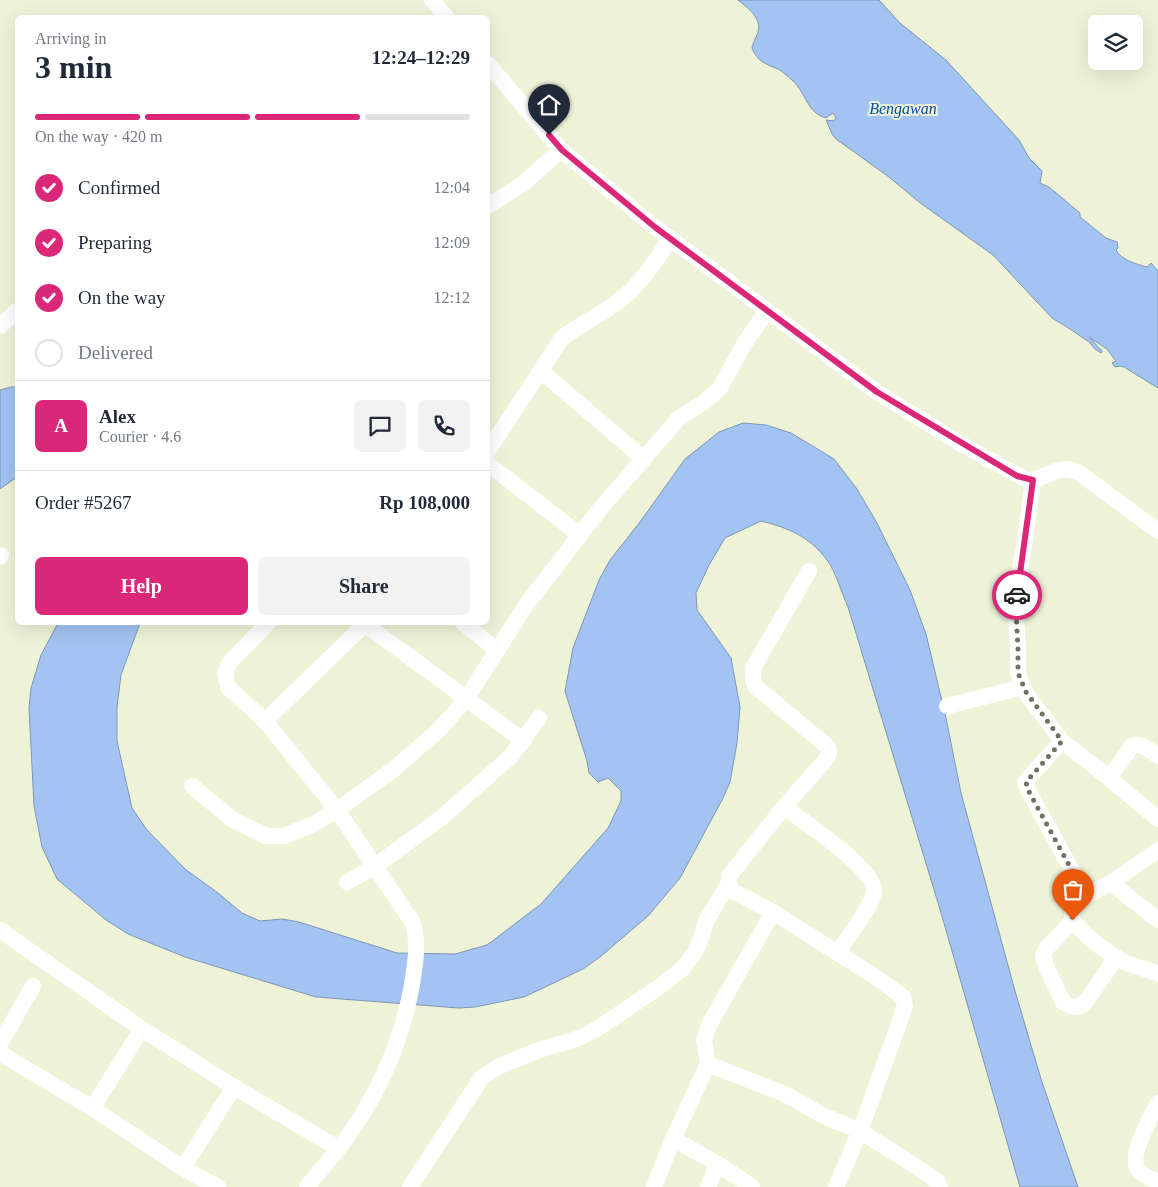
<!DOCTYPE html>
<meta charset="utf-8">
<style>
body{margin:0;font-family:"Times New Roman",serif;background:#f2f2f3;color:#1f2937;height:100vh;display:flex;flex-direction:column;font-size:19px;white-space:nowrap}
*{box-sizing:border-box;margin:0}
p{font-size:16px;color:#747a83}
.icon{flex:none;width:28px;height:28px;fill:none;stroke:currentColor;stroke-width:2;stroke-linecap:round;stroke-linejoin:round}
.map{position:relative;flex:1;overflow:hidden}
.side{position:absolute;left:15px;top:15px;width:475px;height:610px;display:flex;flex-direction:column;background:#fff;border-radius:8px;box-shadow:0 5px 20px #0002}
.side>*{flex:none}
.controls{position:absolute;left:1088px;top:15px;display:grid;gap:10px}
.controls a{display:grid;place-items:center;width:55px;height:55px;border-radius:8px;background:#fff;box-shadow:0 5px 20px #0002;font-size:25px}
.pin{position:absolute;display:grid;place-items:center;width:42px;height:42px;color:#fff;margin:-51px -21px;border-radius:50% 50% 50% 0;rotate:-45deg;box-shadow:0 0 5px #0007}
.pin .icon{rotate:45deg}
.courier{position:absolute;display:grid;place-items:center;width:50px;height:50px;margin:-25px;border:4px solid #db2777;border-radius:50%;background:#fff;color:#222;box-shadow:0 1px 6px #0007}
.summary em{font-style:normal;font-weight:800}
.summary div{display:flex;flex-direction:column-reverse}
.summary{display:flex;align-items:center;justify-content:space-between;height:85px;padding:0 20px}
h1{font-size:32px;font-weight:800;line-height:38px}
.bar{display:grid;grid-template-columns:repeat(4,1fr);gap:8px 5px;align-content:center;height:60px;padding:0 20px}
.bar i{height:6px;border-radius:4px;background:#e0e1e3}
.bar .current{background:#db2777}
.bar p{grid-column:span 4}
.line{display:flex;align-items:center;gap:12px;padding:0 20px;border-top:1px solid #e0e1e3}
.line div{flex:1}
.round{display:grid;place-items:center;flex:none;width:52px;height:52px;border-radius:8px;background:#f2f2f3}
ol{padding:0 20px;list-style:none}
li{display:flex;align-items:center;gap:15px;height:55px}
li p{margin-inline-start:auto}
li .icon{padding:5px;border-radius:50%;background:#db2777;color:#fff;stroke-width:4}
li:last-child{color:#747a83}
li i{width:28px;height:28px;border:2px solid #e0e1e3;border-radius:50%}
.primary-button{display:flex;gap:10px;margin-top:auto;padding:10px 20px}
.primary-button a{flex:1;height:58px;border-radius:8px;background:#db2777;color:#fff;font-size:20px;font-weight:800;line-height:58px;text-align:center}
.primary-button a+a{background:#f2f2f3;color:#1f2937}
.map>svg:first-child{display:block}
</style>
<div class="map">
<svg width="1158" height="1187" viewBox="0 0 1158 1187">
<rect width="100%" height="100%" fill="#eef3d8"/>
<path fill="#a3c4f2" stroke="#7f96b4" d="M738 0H879L900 23 946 60 1019 140 1029 158 1042 171 1040 183 1049 187 1080 213V217L1106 238 1117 242 1118 248 1116 250C1121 260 1136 264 1147 267L1151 263 1158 271V388L1124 367 1120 366 1115 367 1112 363 1116 361 1107 349 1089 337 1102 351 1101 353 1095 349 1089 342 1067 327 1052 318 993 255 919 202 889 177 836 139 832 134 826 120 834 121 836 118 833 113 826 118C807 113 806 93 793 81 789 77 783 72 778 69 765 64 757 61 752 48 753 42 756 38 758 32 762 18 748 8 738 0Z
M11 387H17V477L0 489V390Z
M743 423 766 425 791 433 834 459 857 489 877 523 910 590 926 634 946 718 961 793 1015 991 1041 1079 1078 1187H1020L939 906 848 607C842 594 835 570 827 560 810 537 789 528 761 521L725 538 709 565 696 593 697 610 731 658 740 707 737 743 730 782 722 800 680 878 648 916 600 957 583 969 524 997 475 1007 459 1008 316 997 185 957 128 934 106 920 57 879 42 847 34 806 29 708 31 688 41 655 58 623H140L121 675 117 707V741L132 808 147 830 185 869 218 893 242 913 260 921 282 919 299 922 397 953 455 954 487 945 541 904 608 828 621 801V791L608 778 598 782 589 773 587 761 565 691 573 648 599 580 610 560 640 522 685 459 719 432Z"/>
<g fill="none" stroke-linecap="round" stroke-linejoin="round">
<path stroke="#fff" stroke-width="16" d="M432 0 447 18
M488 64 561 150 656 228 877 392 961 444 1025 479C1046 483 1055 462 1078 472L1158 531
M488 206 524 183 561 150
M0 326 18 310
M541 371 644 459
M488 451 562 338C579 325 598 316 615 304 639 287 655 263 670 238
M488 464 580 535
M1033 480 1025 541 1017 587 1016 611 1018 649V673L1025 692 1062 741 1109 778 1158 819
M0 557 1 555
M809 571 753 668V679L755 686 828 747 829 753 827 758 784 807 729 876V883L731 890 773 912 877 978 903 997 905 1006 902 1015 860 1131 836 1187
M269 622 230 662 225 673 228 687 265 721 337 810 413 923C419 945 415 967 411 990 401 1041 383 1084 354 1127 341 1148 322 1167 307 1187
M362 622 524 741
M462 622 497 650
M947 706 1023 687
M265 721 367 622
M1062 741 1025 782 1028 790 1086 896
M1109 778 1132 746C1142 742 1150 751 1158 756
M192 786 232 819 266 836H284L312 825 337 810 394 769 440 729 466 699 526 605 600 509 679 418 703 403 720 388 744 344 767 311
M784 807C803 821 874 868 874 890 874 904 846 940 837 953
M1158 850 1111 883 1158 920
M347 882 374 867 441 818 510 757 539 718
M1111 883C1099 889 1075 899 1072 914 1070 928 1116 959 1129 964 1138 968 1149 969 1158 974
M1073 920 1047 948 1043 956 1046 966 1063 1002 1070 1006 1077 1007 1085 1003 1116 958
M0 930 142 1029 234 1087 338 1148
M0 1044 33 986
M0 1053 92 1108 183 1168 218 1187
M708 1064 785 1094 824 1116 860 1131 923 1171 937 1181 940 1187
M1158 1103C1151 1117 1128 1156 1138 1169 1142 1176 1151 1178 1158 1182
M92 1108 142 1029
M673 1139 718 1164 752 1187
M183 1168 234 1087
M410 1187 482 1077 500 1066 539 1050 577 1039 600 1027 662 985 682 969 694 954 701 939 706 921 729 883
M654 1187 673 1139 708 1064 704 1040 709 1025 773 912
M708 1187 718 1164"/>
</g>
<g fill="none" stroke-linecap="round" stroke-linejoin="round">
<path stroke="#6f7262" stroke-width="5" stroke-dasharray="0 9" d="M1017 595 1016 611 1018 649V673L1026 692 1062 741 1026 782 1028 790 1086 896C1079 903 1070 910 1073 920"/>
<path stroke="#db2777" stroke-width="6" d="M549 135 562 150 656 228 877 392 1017 476 1033 480 1017 595"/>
</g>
<g text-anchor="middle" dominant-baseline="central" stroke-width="4" stroke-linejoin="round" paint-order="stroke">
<g font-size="16" font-style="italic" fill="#044fa6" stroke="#eef3d8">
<text x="903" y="108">Bengawan</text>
</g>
</g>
</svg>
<div class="controls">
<a><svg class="icon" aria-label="layers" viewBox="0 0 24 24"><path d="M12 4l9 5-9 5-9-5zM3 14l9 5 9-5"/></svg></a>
</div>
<div class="pin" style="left:1073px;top:920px;background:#ea580c"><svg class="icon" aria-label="bag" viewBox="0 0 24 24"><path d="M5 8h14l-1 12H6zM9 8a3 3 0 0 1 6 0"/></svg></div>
<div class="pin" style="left:549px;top:135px;background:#1f2937"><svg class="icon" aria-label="home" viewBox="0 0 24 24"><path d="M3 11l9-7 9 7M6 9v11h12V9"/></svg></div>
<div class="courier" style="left:1017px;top:595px"><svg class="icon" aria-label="car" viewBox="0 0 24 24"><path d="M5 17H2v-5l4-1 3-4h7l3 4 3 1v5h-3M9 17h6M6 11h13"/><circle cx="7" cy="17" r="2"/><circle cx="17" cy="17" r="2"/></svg></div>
<section class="side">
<div class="summary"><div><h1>3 min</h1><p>Arriving in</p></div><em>12:24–12:29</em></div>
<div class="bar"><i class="current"></i><i class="current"></i><i class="current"></i><i></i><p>On the way · 420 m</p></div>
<ol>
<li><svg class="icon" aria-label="check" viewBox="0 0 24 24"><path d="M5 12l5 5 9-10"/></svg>Confirmed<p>12:04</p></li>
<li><svg class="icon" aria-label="check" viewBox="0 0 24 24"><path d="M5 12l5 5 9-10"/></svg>Preparing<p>12:09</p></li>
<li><svg class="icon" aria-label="check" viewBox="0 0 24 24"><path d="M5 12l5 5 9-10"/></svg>On the way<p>12:12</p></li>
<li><i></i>Delivered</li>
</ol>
<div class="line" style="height:90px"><b class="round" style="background:#db2777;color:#fff">A</b><div><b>Alex</b><p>Courier · 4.6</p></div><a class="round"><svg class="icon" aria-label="chat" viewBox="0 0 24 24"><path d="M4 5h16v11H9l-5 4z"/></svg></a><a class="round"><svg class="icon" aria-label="phone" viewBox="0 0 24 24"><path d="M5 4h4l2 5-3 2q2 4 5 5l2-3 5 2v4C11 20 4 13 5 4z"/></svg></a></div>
<div class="line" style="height:65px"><div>Order #5267</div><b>Rp 108,000</b></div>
<div class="primary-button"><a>Help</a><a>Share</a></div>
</section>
</div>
